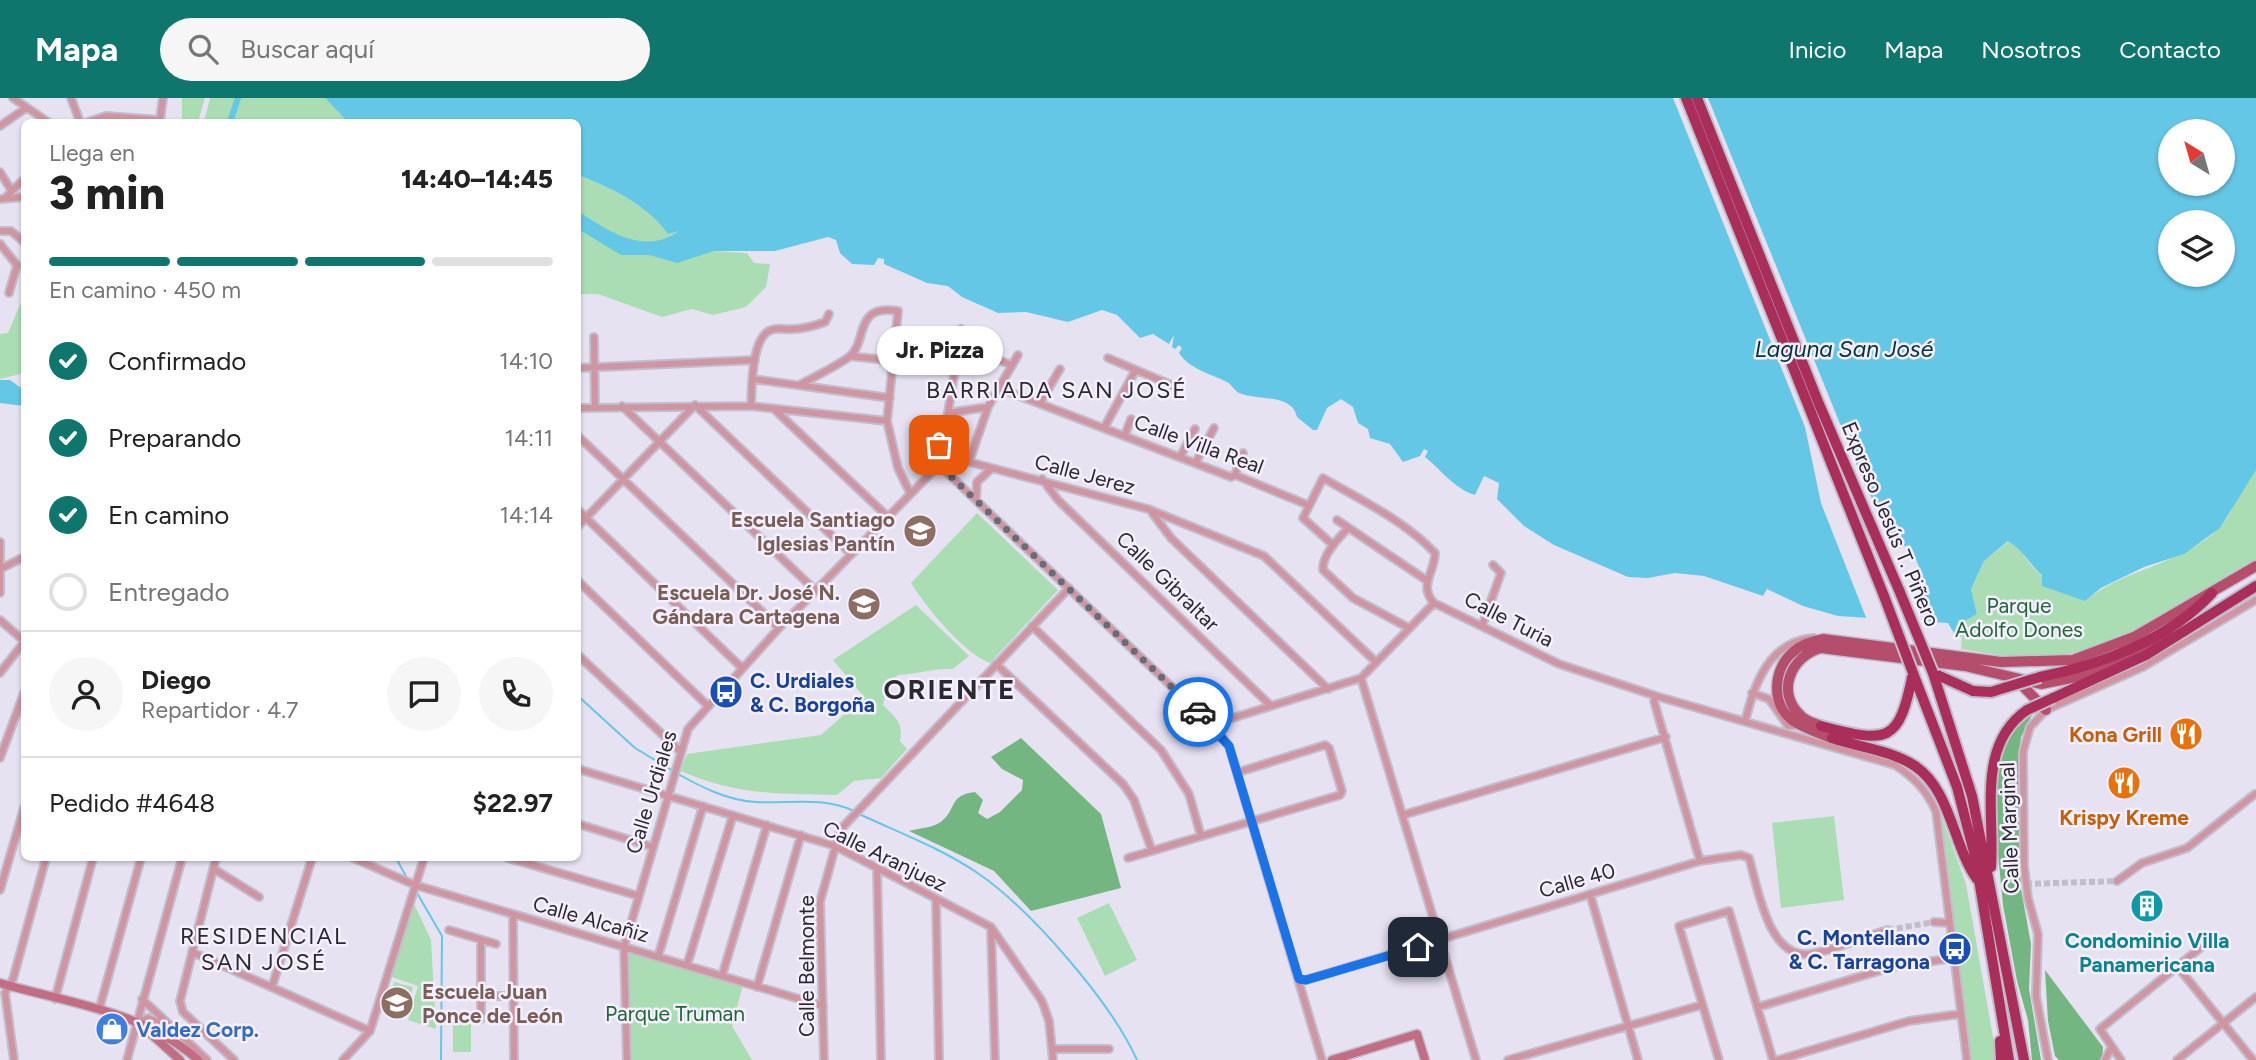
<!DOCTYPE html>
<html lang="es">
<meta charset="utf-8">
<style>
body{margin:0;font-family:Figtree,sans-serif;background:#f6f6f6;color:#222;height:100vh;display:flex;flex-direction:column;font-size:26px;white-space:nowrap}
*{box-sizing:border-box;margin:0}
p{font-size:23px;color:#767676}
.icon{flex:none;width:38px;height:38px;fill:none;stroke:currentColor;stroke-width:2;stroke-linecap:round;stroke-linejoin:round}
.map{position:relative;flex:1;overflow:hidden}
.details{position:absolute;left:21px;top:21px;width:560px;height:742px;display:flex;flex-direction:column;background:#fff;border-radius:10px;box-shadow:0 2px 5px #0004}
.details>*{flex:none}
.needle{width:46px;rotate:323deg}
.tools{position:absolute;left:2158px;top:21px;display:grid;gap:14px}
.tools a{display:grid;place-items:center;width:77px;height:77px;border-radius:50%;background:#fff;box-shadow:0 2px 5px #0004;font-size:35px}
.pin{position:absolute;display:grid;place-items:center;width:60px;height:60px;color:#fff;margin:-30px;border-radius:14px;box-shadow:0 4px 10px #0006}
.courier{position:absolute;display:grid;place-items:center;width:70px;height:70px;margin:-35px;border:5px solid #1a73e8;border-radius:50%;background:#fff;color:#222;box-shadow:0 2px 9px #0007}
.bubble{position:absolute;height:49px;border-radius:24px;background:#fff;box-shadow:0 2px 5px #0004;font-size:23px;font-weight:800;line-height:49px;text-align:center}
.overview em{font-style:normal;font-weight:800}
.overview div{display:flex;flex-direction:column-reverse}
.overview{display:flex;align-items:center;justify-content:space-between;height:119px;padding:0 28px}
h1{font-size:46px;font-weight:800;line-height:52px}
.bar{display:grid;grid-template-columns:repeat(4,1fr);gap:10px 7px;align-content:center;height:84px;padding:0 28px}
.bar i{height:9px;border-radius:5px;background:#e0e0e0}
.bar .current{background:#0f766e}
.bar p{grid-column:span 4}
.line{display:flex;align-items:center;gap:18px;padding:0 28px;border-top:2px solid #e0e0e0}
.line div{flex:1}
.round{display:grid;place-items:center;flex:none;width:74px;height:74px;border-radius:37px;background:#f6f6f6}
ol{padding:0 28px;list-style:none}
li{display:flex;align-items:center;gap:21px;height:77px}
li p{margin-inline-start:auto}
li .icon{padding:7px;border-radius:50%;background:#0f766e;color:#fff;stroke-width:4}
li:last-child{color:#767676}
li i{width:38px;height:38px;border:4px solid #e0e0e0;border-radius:50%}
header{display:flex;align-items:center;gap:42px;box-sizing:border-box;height:98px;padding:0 35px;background:#0f766e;color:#fff}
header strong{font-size:33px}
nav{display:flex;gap:38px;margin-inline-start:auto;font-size:24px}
.search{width:490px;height:63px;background:#f6f6f6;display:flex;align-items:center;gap:18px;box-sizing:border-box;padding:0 24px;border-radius:38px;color:#767676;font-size:26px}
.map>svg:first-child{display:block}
</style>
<header>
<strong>Mapa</strong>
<div class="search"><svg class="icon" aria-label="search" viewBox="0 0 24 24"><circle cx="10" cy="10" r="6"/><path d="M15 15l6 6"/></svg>Buscar aquí</div>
<nav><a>Inicio</a><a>Mapa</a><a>Nosotros</a><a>Contacto</a></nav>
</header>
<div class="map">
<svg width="2256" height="962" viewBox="0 0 2256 962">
<rect width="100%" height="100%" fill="#e7e2f2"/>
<path fill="#abddb4" d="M182 0H205L198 24H182Z
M210 0H325L348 24H204Z
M578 77C610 89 648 107 668 135L682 132 714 153 747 155 754 165 770 166 766 189 746 209 713 217 692 211 662 219 598 196H578Z
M24 197V275L0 281V236L8 235Z
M2256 372V463C2192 502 2124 551 2047 559 2019 562 1989 555 1961 551L1963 524 1977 516 1971 491 1984 463 2009 443C2021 450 2023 458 2032 468 2045 483 2068 495 2085 503 2125 470 2181 467 2218 431 2235 416 2238 385 2256 372Z
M977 415 1058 492 990 565C962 554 927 510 911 485Z
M916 507 969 558 953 571C932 570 918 576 898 577L888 587 883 607C895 619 904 625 900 643L907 651 881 680 854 683 837 697C780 696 735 697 681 673L687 656 821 637 864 599 833 562Z
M1941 717 1966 786 1997 962H1971C1958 880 1953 798 1941 717Z
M1834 718 1844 802 1781 810 1772 725Z
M1109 805 1137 862 1105 878 1077 820Z
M410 808H415L431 842 436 931 408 922 418 888 389 878Z
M631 853 743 887 732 928 752 962H628L627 857Z
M394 884 413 889 405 917 386 912Z
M453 926H471V954H453Z"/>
<path fill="#74b682" d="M2035 611 2021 639 2018 663 2021 791 2031 846 2029 891 2041 962H2032L2028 922 2017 883 2003 807 1995 725 1994 673 2004 638Z
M1021 640 1101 716 1121 790 1031 813 994 773 909 733C919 730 934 730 942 723 957 710 949 697 975 694L983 702 978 715 987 721 1000 714 1022 692 1023 682 1002 671 991 659Z
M2045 872 2103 949 2102 962H2059L2055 958 2048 923Z"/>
<path fill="#65c7e6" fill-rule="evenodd" d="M325 0H2256V372L2220 430 2184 456 2144 469 2101 490 2085 503 2042 488V477C2029 466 2023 452 2008 443L1984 463 1971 491 1977 516 1963 524 1961 539 1954 535 1948 525 1838 518 1803 508 1767 491 1763 498 1704 478 1675 475 1648 480 1628 479 1554 447 1524 428 1497 401 1499 385 1484 378 1475 397C1455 391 1441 372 1425 359L1428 353 1424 351 1420 358 1403 364 1390 346 1370 340 1368 331 1358 325 1353 309 1341 301 1327 310 1317 332H1313L1297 319C1292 295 1257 303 1239 295 1234 292 1231 286 1227 284 1211 276 1189 271 1179 255L1182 250 1179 247 1175 251 1172 249 1174 237 1169 246 1153 236 1140 240 1117 217 1102 212 1068 224 1026 214 998 215 962 199 948 188 927 185 884 166V161L878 160 874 167 852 166 840 155 836 142 828 139 775 153H714L677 165 649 157H621L578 131V113C608 133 644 158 679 133L668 136C648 107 610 89 578 77V24H348ZM2170 33H2222V86H2170ZM2170 124H2222V177H2170Z
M0 282H10L24 292V308L0 305Z"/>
<path fill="#e7e2f2" d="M1673 0H1708L1864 385 1898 450 1910 447 1929 493 1917 499 1929 527 1867 522 1821 405 1805 329Z"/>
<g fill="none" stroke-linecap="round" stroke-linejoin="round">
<path stroke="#65c7e6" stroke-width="2" d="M578 598 635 650 673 673
M678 676C701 689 729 703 756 704 790 706 821 698 854 713
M859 716C898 734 943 751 979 776 1031 812 1111 904 1137 962
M396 760 408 782
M417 795 442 838 441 962"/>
<path stroke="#65c7e6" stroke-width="6" d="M230 24 238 0"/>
<path stroke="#c1bdcb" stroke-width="6" stroke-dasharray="6 3" stroke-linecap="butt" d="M2026 786 2117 783
M1888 832 1934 824"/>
<defs>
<path id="street" d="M13 0 48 24
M71 0 80 24
M88 24 106 18 160 22 163 0
M0 28 26 10
M0 74 11 92
M6 99 24 81
M0 101 24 99
M0 133H11L24 144
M0 146 17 167 9 195
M594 239 595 309
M934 244 935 265
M958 244 1011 267
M850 258 921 266 954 264
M1108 260 1174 288
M578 270 755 262
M753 281 890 300
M801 286C816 278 835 269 849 259 868 245 853 205 898 213L887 323 898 370 910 395
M999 290 1231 379 1235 377 1308 407
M1040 305 1060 271
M622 308 816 493
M751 308C752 290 751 239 771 232 778 229 786 232 793 231 804 231 814 228 825 224L829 216
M578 310 751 308 887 323
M774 311 888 419
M948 315 988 309
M1104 330 1135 273
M1125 337 1131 321
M578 338 779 530
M1180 359 1195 331
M969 364 988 309 1018 257
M1196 364 1214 330
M939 367 1214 629 1229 648 1322 962
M939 367V347L948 315 961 231
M1235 377 1243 355
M1042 381 1058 402 1271 608
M976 402 977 384 992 370
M578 412 742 570
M1150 412 1171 440 1328 591
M1337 422 1426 482
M578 428 695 307 851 456
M1348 430C1338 441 1322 457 1323 472L1353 500 1409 530
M0 444V495
M1333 447 1303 420 1323 380C1361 402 1405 423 1435 455 1435 474 1418 487 1434 505
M2 470 24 459
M578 483 707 607
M0 522 24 543
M1032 528 1161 652 1189 696 1201 738
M1482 528 1501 475 1493 467
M578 557 681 654
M996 566 1123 686 1134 702 1152 753
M0 575 24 544
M1361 580 1476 962
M1752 595 1769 601 1788 628 1800 627
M1656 598 1654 603 1700 763
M1745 624C1754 586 1769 543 1814 540
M1214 629 1223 623 1361 580 1434 505 1559 566 1656 598 1895 667C1915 680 1926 692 1936 713L1967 962
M0 660 24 595
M578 671 835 748 991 829 1042 903 1049 923 1053 962
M1403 717 1666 639
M578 726 653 749
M216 760 180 903 183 914 234 962
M353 760 415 787 823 908
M508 760 639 798
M1128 760 1340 697 1342 693 1329 650 1325 647 1239 674
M877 770 881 962
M214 771 259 799
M2117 783 2142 765 2187 750 2255 696
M0 792 24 710
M1590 796 1638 962
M936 802 939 962
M513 817 514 962
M1934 824 1950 825
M991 831 995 962
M449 832 496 846
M192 854 370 933
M658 859 703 708
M687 867 733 717
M2177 868 2253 962
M722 878 767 727
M1299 881 1306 882 1700 763 1741 757 1749 760C1758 790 1768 861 1810 856 1836 852 1862 839 1888 832
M272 889 312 760
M757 889 801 737
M482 898H513
M55 901 93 760
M142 901 207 962
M1758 909 1892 869 1954 860
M99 912 141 760
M481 921V842
M138 924 148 920 166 927
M1052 951H1109
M14 962 5 895 13 881 46 760
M127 962 182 760
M343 962 370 933 424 760
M627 962 624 849 688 631 779 530 939 367 953 363 969 364 1148 411 1264 458 1376 564
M824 962 820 804 840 732 1069 490
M1508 962 1702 907
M1719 962 1679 828 1729 813 1773 962
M1778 962 1909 923 1960 916
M2048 962 2036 898 2038 836 2028 800 2024 768 2023 654 2030 629 2046 612 2143 569 2256 502
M2105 962 2111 950
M2121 962 2100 931 2205 846
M2177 962 2256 899"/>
<path id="secondary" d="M0 885C68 905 144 913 198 962
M142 928 180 962
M1332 962 1417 936 1425 962"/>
<path id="primary" d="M2016 581 2046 612
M1821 628C1814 625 1806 623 1801 618 1775 594 1791 558 1821 550L1965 568 2041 586 2091 576 2168 537
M1832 640C1819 635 1803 630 1792 622 1770 605 1774 570 1793 554 1802 546 1812 544 1823 541L2001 564 2073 562 2134 539 2256 468"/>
<path id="highway" d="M1686 0 1884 498
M1697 0 1819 306 1899 492
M1913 575 1957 689 1975 758 2009 962
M1933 575 1972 698 2024 962
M1933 575 1973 593
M2040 579C2100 567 2169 542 2212 495
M2053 600 2146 557 2256 488
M1821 628C1889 646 1899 645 1913 575
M1832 640C1858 649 1891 652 1915 668 1951 692 1953 748 1977 781
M1991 769C1995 716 1976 647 2027 612
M2000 943 2001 962"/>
</defs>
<use href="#street" stroke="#c1bdcb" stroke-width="10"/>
<use href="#secondary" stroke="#c1bdcb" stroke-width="11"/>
<use href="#primary" stroke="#c1bdcb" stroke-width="13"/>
<use href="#highway" stroke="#c1bdcb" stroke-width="14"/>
<use href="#street" stroke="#d095a3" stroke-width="6"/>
<use href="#secondary" stroke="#c26d83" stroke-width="8"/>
<use href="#primary" stroke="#b54d6c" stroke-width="10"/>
<use href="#highway" stroke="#a92e59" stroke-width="10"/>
<defs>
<path id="highway-bridge" d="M1899 492 1933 575
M1884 498 1913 575
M1973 593 1991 594 2040 579
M2027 612 2053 600"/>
</defs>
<use href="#highway-bridge" stroke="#c1bdcb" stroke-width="14" stroke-linecap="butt"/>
<use href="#highway-bridge" stroke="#a92e59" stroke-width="10"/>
</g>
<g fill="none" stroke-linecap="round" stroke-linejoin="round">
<path stroke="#6d6a73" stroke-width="7" stroke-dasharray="0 12.6" d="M939 347V367L1198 614"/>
<path stroke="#1a73e8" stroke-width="9" d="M1198 614 1229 648 1299 881 1306 882 1418 849"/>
</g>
<defs>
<symbol id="school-disc" viewBox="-11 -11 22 22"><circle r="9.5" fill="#8d6e63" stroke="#f5efff"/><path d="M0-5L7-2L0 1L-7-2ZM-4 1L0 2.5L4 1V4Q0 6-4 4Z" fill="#fff"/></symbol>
<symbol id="bus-disc" viewBox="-11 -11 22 22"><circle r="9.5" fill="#1a4fb4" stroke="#f5efff"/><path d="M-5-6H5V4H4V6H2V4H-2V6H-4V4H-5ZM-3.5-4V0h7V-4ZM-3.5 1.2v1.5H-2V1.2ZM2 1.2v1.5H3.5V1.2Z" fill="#fff"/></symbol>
<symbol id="restaurant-disc" viewBox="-11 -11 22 22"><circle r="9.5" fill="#e8710a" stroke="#f5efff"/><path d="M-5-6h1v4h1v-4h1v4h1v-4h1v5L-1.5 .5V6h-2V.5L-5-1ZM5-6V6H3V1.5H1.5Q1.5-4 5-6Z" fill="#fff"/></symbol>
<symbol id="building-disc" viewBox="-11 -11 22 22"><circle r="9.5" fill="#0f9aa8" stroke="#f5efff"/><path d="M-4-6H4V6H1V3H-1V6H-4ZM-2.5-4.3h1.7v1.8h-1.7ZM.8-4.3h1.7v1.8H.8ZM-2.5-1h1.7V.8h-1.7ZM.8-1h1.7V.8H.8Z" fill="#fff"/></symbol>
<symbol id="shop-disc" viewBox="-11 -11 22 22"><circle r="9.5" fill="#3f7fe0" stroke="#f5efff"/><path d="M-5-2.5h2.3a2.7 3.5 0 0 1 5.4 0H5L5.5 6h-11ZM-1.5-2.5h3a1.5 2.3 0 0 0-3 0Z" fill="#fff"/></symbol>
</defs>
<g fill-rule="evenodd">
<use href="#school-disc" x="901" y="414" width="38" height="38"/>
<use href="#school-disc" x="845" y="487" width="38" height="38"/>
<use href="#bus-disc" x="707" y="575" width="38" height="38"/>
<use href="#restaurant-disc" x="2167" y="617" width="38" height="38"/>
<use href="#restaurant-disc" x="2105" y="666" width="38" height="38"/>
<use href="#building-disc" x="2128" y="789" width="38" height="38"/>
<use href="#bus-disc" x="1936" y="832" width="38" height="38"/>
<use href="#school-disc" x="378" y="886" width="38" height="38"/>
<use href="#shop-disc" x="93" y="912" width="38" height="38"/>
</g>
<g text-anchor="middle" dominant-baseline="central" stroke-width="5" stroke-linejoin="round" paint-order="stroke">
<g font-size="21" fill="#2b292f" stroke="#f5efff">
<text transform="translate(1199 346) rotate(20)">Calle Villa Real</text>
<text transform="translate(1085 376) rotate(15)">Calle Jerez</text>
<text transform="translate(1891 426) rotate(67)">Expreso Jesús T. Piñero</text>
<text transform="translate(1168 483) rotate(44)">Calle Gibraltar</text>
<text transform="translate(1509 521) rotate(27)">Calle Turia</text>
<text transform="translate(651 694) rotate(-73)">Calle Urdiales</text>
<text transform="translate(2009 730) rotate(-92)">Calle Marginal</text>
<text transform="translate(885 758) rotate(26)">Calle Aranjuez</text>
<text transform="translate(1577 782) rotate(-16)">Calle 40</text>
<text transform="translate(591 821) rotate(16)">Calle Alcañiz</text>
<text transform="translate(806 868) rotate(-90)">Calle Belmonte</text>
</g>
<g font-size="21" font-weight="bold" fill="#785e54" stroke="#f5efff" text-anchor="end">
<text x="895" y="421">Escuela Santiago<tspan x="895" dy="24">Iglesias Pantín</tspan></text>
<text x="840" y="494">Escuela Dr. José N.<tspan x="840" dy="24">Gándara Cartagena</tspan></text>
<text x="422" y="893" text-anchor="start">Escuela Juan<tspan x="422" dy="24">Ponce de León</tspan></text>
</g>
<g font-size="21" fill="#206736" stroke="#f5efff">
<text x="2019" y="507">Parque<tspan x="2019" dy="24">Adolfo Dones</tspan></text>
<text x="675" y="915">Parque Truman</text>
</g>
<g font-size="21" font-weight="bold" fill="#164399" stroke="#f5efff" text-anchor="start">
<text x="750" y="582">C. Urdiales<tspan x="750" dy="24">&amp; C. Borgoña</tspan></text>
<text x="1930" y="839" text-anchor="end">C. Montellano<tspan x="1930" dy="24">&amp; C. Tarragona</tspan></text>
</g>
<g font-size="21" font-weight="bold" fill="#c56008" stroke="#f5efff" text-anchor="end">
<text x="2162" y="636">Kona Grill</text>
<text x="2124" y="719" text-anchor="middle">Krispy Kreme</text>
</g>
<g font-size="21" font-weight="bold" fill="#0d838f" stroke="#f5efff">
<text x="2147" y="842">Condominio Villa<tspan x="2147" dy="24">Panamericana</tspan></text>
</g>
<g font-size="21" font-weight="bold" fill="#366cbe" stroke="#f5efff" text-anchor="start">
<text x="136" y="931">Valdez Corp.</text>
</g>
<g font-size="23" font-style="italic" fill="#033340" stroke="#f5efff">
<text x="1844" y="251">Laguna San José</text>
</g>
<g font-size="23" letter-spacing="2" fill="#2b292f" stroke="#f5efff">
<text x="1057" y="292">BARRIADA SAN JOSÉ</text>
<text x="264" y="838">RESIDENCIAL<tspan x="264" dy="26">SAN JOSÉ</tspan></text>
</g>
<g font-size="28" font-weight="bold" letter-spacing="2" fill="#2b292f" stroke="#f5efff">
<text x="950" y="591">ORIENTE</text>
</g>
</g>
</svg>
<div class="tools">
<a><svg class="needle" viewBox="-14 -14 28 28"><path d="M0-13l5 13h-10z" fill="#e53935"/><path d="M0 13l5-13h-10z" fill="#767676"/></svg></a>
<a><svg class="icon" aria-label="layers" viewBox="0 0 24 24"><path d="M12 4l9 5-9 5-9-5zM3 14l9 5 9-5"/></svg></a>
</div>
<div class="pin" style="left:939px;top:347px;background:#ea580c"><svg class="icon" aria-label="bag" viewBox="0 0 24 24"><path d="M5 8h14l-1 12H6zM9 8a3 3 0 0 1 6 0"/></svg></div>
<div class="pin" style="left:1418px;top:849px;background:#1f2937"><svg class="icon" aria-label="home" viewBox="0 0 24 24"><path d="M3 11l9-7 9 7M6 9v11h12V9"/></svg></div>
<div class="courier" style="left:1198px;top:614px"><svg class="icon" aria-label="car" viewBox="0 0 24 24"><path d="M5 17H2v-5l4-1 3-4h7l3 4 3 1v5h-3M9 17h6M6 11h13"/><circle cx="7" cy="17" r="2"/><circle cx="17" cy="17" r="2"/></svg></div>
<div class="bubble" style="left:877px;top:228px;width:126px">Jr. Pizza</div>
<section class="details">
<div class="overview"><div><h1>3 min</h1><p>Llega en</p></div><em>14:40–14:45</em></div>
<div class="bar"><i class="current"></i><i class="current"></i><i class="current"></i><i></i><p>En camino · 450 m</p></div>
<ol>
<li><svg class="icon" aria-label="check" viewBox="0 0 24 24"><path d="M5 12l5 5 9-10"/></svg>Confirmado<p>14:10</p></li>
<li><svg class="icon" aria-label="check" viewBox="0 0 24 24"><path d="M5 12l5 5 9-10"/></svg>Preparando<p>14:11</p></li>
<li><svg class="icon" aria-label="check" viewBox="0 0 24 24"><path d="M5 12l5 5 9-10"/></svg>En camino<p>14:14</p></li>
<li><i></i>Entregado</li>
</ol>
<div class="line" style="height:126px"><a class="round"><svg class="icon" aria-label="person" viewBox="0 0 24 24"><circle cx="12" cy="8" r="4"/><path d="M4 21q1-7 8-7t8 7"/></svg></a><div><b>Diego</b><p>Repartidor · 4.7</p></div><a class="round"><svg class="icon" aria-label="chat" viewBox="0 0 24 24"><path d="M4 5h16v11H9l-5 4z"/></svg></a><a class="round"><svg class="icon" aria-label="phone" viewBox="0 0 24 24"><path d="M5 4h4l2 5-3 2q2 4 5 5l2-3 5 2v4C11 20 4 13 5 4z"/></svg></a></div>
<div class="line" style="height:91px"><div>Pedido #4648</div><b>$22.97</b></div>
</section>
</div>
